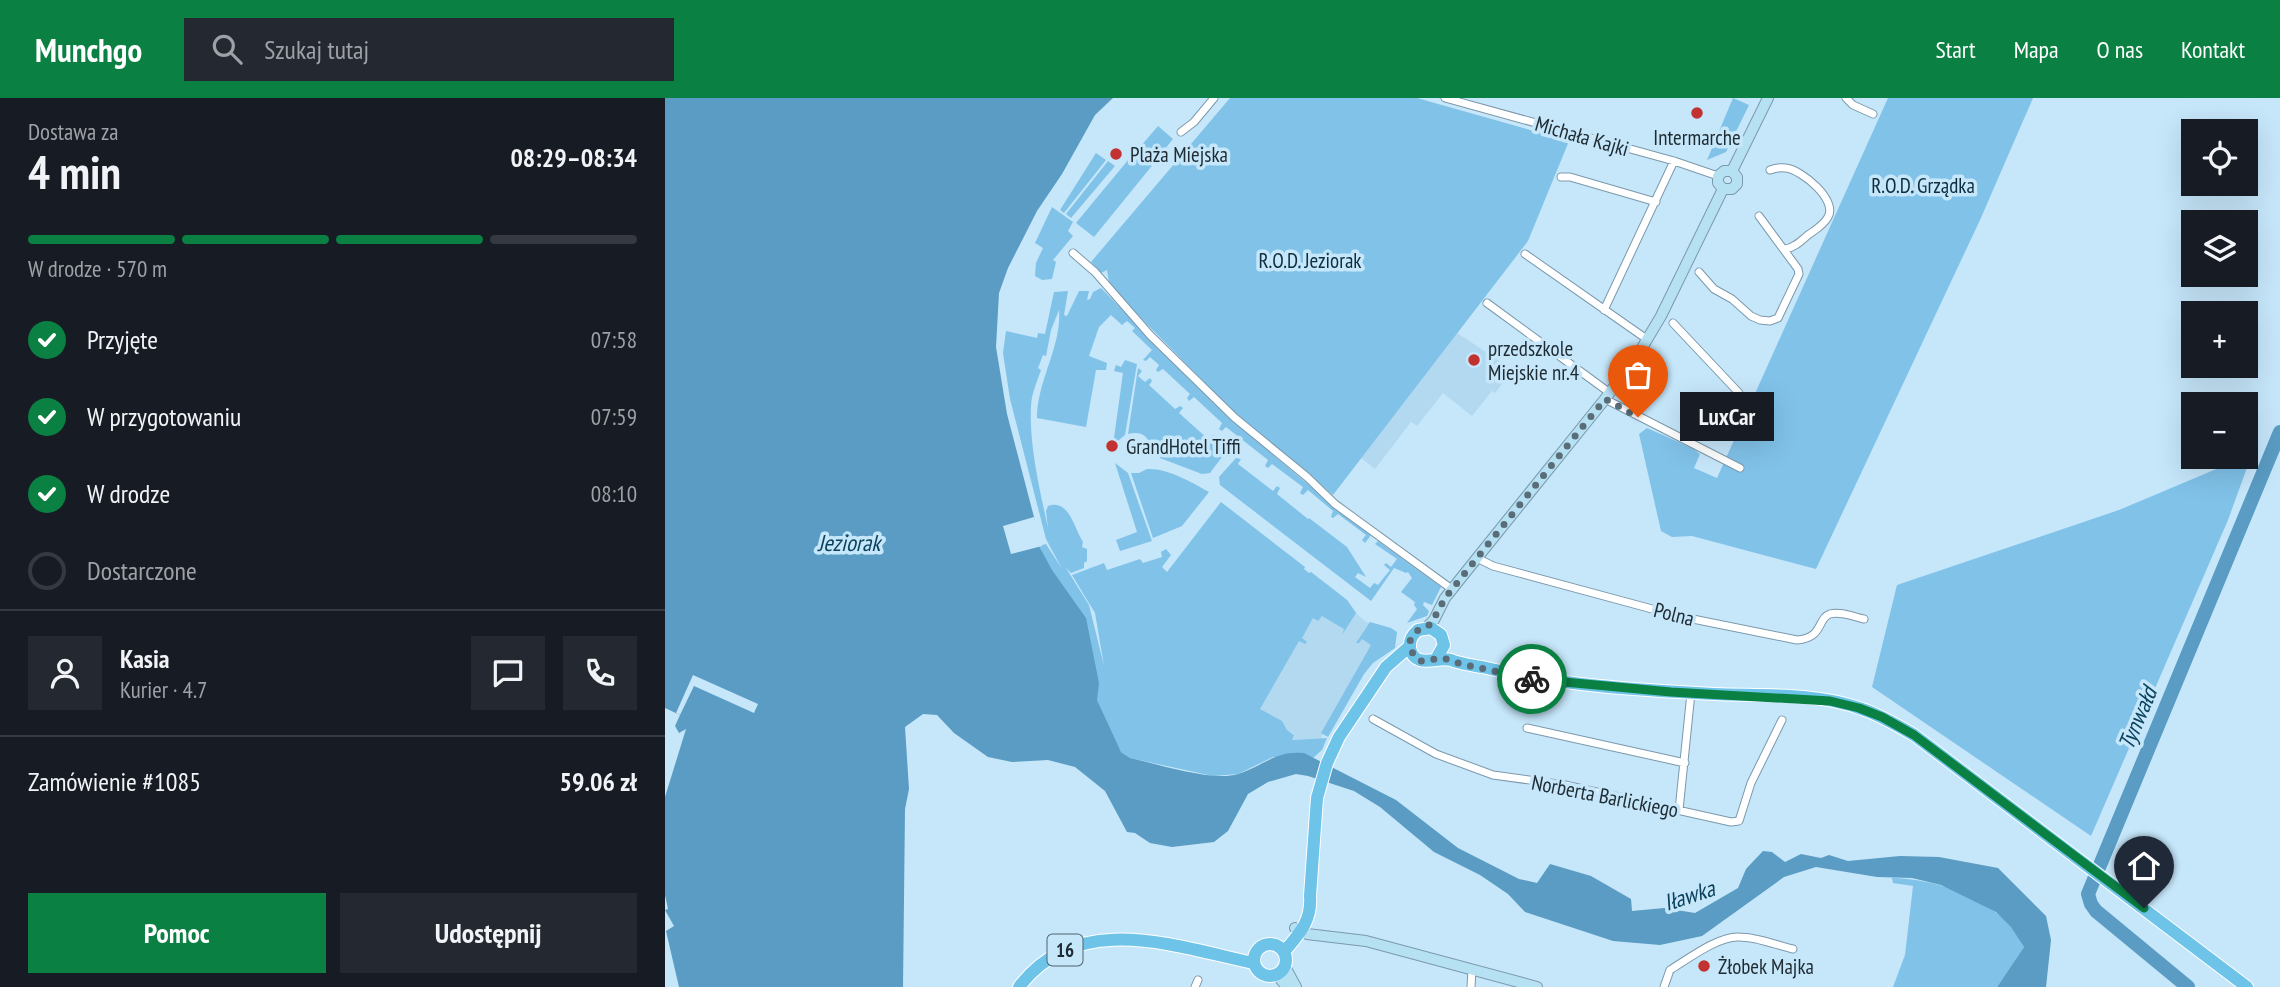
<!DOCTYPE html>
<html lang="pl">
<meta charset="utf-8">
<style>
body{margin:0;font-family:"PT Sans Narrow",sans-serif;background:#242831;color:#f1f3f6;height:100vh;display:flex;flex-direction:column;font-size:26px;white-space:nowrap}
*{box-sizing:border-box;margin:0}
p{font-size:23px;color:#9ea1a6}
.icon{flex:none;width:38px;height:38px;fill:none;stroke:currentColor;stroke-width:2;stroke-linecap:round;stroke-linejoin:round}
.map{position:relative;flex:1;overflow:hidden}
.details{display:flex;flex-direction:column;background:#171b24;width:665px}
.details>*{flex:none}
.buttons{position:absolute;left:1516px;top:21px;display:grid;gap:14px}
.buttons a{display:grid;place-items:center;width:77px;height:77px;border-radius:0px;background:#171b24;box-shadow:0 7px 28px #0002;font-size:35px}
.pin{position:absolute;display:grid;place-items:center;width:60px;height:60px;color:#fff;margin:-72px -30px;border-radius:50% 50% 50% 0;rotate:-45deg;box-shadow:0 0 7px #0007}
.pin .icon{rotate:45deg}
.courier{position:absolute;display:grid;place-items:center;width:70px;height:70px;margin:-35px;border:5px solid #0b8043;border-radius:50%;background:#fff;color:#222;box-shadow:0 2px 9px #0007}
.bubble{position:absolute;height:49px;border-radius:0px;background:#171b24;box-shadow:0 7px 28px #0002;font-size:23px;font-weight:600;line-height:49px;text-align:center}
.overview em{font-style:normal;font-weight:600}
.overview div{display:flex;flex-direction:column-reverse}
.overview{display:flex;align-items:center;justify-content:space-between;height:119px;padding:0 28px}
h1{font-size:46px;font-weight:600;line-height:52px}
.bar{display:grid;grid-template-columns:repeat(4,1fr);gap:10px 7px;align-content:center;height:84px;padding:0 28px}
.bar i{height:9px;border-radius:5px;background:#363941}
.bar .active{background:#0b8043}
.bar p{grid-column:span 4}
.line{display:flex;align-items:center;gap:18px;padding:0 28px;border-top:2px solid #363941}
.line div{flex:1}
.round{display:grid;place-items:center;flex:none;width:74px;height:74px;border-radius:0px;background:#242831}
ol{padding:0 28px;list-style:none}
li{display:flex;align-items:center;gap:21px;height:77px}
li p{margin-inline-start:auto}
li .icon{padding:7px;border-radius:50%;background:#0b8043;color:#fff;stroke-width:4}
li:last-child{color:#9ea1a6}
li i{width:38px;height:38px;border:4px solid #363941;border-radius:50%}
.cta{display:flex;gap:14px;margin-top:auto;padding:14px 28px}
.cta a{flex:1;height:80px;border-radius:0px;background:#0b8043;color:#fff;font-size:28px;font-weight:600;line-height:80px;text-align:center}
.cta a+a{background:#242831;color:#f1f3f6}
header{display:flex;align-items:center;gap:42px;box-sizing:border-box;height:98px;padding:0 35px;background:#0b8043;color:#fff}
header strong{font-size:33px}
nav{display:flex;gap:38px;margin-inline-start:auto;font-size:24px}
.search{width:490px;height:63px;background:#242831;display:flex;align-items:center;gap:18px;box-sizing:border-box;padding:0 24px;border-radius:0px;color:#9ea1a6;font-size:26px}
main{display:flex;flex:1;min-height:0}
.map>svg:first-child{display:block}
</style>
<header>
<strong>Munchgo</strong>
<div class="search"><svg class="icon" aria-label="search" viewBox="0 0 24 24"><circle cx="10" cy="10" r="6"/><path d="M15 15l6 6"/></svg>Szukaj tutaj</div>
<nav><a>Start</a><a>Mapa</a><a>O nas</a><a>Kontakt</a></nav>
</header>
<main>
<section class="details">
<div class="overview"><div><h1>4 min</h1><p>Dostawa za</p></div><em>08:29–08:34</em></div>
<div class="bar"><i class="active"></i><i class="active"></i><i class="active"></i><i></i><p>W drodze · 570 m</p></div>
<ol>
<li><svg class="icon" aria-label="check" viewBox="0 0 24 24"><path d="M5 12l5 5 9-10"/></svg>Przyjęte<p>07:58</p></li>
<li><svg class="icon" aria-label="check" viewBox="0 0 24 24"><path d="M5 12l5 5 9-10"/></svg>W przygotowaniu<p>07:59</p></li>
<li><svg class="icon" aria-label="check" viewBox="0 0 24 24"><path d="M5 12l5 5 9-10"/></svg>W drodze<p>08:10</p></li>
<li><i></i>Dostarczone</li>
</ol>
<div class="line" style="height:126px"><a class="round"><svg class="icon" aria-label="person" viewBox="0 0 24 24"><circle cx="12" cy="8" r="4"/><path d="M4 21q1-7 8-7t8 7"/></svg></a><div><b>Kasia</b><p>Kurier · 4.7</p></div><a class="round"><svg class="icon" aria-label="chat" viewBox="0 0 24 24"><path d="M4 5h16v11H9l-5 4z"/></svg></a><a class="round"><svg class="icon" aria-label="phone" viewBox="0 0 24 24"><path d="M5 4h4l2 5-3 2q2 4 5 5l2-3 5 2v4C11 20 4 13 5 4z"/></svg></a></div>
<div class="line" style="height:91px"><div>Zamówienie #1085</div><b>59.06 zł</b></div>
<div class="cta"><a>Pomoc</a><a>Udostępnij</a></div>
</section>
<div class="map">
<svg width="1615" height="889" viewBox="0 0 1615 889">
<rect width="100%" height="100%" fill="#c6e6fa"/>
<path fill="#b2d9f0" d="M792 235 848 272 830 295 827 293 807 318 778 295 752 328 746 324 710 371 696 360Z
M662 486 682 502 693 517 701 524 726 530 685 589 656 640 627 642 629 636 589 614Z"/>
<path fill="#81c2e9" d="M565 0H752L904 43 863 143 668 397 573 318 452 196 444 185 442 172 436 175 426 164Z
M1068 0 1084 7 1061 54 1042 62Z
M1223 0H1368L1315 122 1151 471 1027 438 1007 439 996 433 974 336 982 330 1027 350 1035 356 1029 370 1052 380Z
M493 28 508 41 491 62 475 49Z
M473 50 490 64 429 139 411 125Z
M431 55 441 62 399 115 395 112Z
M443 63 450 68 406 120 401 116Z
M387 109 408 124 403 133 408 138 388 162 391 164 387 181 377 182 370 178 371 165 378 150 370 145Z
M436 190 567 323 588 339 589 341C628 373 666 407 706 437L700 445 697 442 701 437 673 416 668 420 666 419 668 413 643 392 638 397 635 395 638 389 607 366 603 370 600 368 603 362 561 329 557 333 554 331 557 325 529 299 524 303 522 300 525 296 498 271 493 274 491 272 494 267 485 259 481 263 478 262 487 252 467 233 470 230 462 223 457 227 446 217 434 229 424 258 442 265 441 272H431L421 329 372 320C372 283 397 248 394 212L386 232 381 258 378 257 373 270 376 272C372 284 366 296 366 309 364 347 375 393 383 430L381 413 383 408C404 400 409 430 418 444L417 449 422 451V463L419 465V470L406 475 401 470 424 507 439 568 430 515 407 477 439 465 442 472 475 461 478 465 497 459 496 454 501 451 506 457 497 469 502 474 556 404 640 469 639 471 644 475 646 474 682 502 691 515 677 537 679 531 657 518 653 523 648 520 637 540 642 544 640 546 634 543 595 611 617 623 622 632 629 637 627 642 662 640 657 652 648 660 608 659 573 676 548 678 465 660 456 654 446 637 432 602 399 499 374 448 381 446 397 471 381 441 345 301 338 255 341 233 372 240 373 235 380 236 389 194 403 193 399 217 402 218 414 193H424L422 202 425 201 428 194Z
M460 262 472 266 460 337 448 347 458 275 449 273 451 267 456 269Z
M473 270 477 273 473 278 480 284 485 280 487 283 484 287 510 311 515 308 518 310 514 315 543 341 548 337 551 339 547 344 555 351 559 347 560 355 545 375 537 376 495 360 496 356C482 350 486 330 463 336Z
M1587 356 1563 422 1426 738 1207 589 1232 487 1454 412Z
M571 360 576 361 573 366 608 393 612 388 615 390 612 396 643 421 644 420 682 449 701 479 693 475 690 479 705 490 709 485 713 487 725 472 719 467 721 465 726 469 732 461 710 446 713 443 776 489 767 507 759 504 758 507 764 513 762 518 742 525 752 511 749 507 750 504 736 494 747 480 743 474 741 475 729 470 706 503 555 387 554 379Z
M450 365 463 375 487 443 455 453 451 442 472 434Z
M482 371C503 370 526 384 544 394L517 428 488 440 466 375H474Z
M705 524 726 530 732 534 730 550 708 565 699 576 663 639 656 635 706 547 697 541 694 545H691Z
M1227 780C1268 781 1315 796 1344 826 1350 833 1355 842 1359 849L1332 889H1228L1240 857 1248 788 1228 785Z"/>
<path fill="#5a9cc3" d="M0 0H448L430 17 397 76 372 113 343 170 334 195 331 249 342 316 369 419 374 448 387 472 421 520 434 585 432 602 456 654 465 660C493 666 547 684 573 676 599 668 610 652 639 655L731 702 793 750 854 781 872 785 885 766 926 778 966 801 967 813 999 810 1030 815 1073 790 1081 771 1098 753 1107 754 1120 764 1136 756 1156 760 1164 757 1183 763 1235 758 1274 759 1333 770 1381 818 1386 842 1381 889H1332L1359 849 1346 829 1331 814 1276 787 1247 780 1212 779 1151 769 1119 779 1037 838 995 847 948 843 860 814 843 796 815 777 769 754 715 709 689 693 643 678 631 676 603 684 583 696 563 733 549 744 507 749 485 745 470 735 462 734 440 693 410 669 383 662 347 664 323 659 289 635 272 617 258 616 240 629 244 691 240 711 238 889H14L1 833 9 828 0 812 3 811 0 797V699L21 631 14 635 10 628 15 617 0 610Z"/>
<path fill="#c6e6fa" d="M369 419 377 448 346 456 338 428Z
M28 577 93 606 89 615 29 588 15 617 11 615Z"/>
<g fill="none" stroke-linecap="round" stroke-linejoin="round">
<path stroke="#5a9cc3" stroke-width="14" d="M1523 889 1431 813 1426 806 1423 796 1615 334"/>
<defs>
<path id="street" d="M780 0 1009 63 1053 78
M1181 0 1188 7 1208 16
M516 34 529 24 549 0
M1105 72C1110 70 1115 69 1121 70 1137 72 1173 102 1163 119 1159 127 1150 132 1143 137 1136 143 1129 150 1120 151
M896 79H905L991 104
M408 155 430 174 485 237 570 320 642 379 670 406 788 492
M860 156 983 242
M1034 174 1049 191 1067 201 1086 218 1095 222 1105 223 1113 220 1134 176 1133 171 1094 118
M822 205 945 295
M939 212 1009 63
M1008 225 1074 295 1059 330
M940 301 1075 370
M812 460 828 468 1013 518 1132 542C1159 540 1152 520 1165 516 1176 513 1189 519 1199 521
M708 621 771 656 828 677 900 687 1066 724 1074 723 1086 685 1117 622
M862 630 1020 665
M1014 712 1026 595
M530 889 533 882
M806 889 807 871
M999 889 1005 872C1023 861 1053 838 1074 839 1092 839 1111 847 1128 851"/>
<path id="secondary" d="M1067 73 1103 0
M1058 91 1053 85V78L1059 73H1067
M1058 91H1067L1072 86V79L1067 73
M761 530 769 522 780 500 812 460 940 301 974 255 996 218 1058 91
M630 830 642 836 701 843 872 889
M620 869 631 889
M612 877 622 889"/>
<path id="primary" d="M771 561 779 547 776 537 766 530 753 532C747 537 744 543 745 550 750 572 772 558 786 562 796 566 806 567 817 569 894 587 970 592 1049 596 1097 598 1151 594 1197 611 1215 617 1232 627 1249 637L1582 889
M589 862a16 16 0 1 1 32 0a16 16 0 1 1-32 0Z
M619 854C634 836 647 823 645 798L652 700 662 665 674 639 721 569 745 548
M354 889C412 812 510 848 588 865"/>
</defs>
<use href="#street" stroke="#7b99ac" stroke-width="9"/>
<use href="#secondary" stroke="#7b99ac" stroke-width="12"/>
<use href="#primary" stroke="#fff" stroke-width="14"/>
<use href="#street" stroke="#fff" stroke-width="7"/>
<use href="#secondary" stroke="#b6e1f3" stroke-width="10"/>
<use href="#primary" stroke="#6dc3e8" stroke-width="12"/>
</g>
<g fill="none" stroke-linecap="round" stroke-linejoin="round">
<path stroke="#596c78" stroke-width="7" stroke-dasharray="0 12.6" d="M867 581 796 566 778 560 756 563 748 557 745 543 753 532 766 526 780 500 812 460 940 301 973 319"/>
<path stroke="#0b8043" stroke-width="9" d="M867 581 1006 594 1165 603 1194 610 1217 619 1249 637 1479 810"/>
</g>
<g fill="#c13231" stroke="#c6e6fa" stroke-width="2.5">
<circle cx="1032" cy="15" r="7"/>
<circle cx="451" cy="56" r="7"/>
<circle cx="809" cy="262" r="7"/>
<circle cx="447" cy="348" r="7"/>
<circle cx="1039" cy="868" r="7"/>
</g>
<g text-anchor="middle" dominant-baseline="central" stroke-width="7" stroke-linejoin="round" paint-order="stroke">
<rect fill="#c6e6fa" stroke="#50636e" stroke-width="2" x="382.5" y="836.5" width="35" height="31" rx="5"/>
<g font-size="19" font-weight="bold" fill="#1e2b32">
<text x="400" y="852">16</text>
</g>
<g font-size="21" fill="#1e2b32" stroke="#c6e6fa">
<text transform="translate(917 38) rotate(16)">Michała Kajki</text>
<text transform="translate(1009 516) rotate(14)">Polna</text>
<text transform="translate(940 698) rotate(11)">Norberta Barlickiego</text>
</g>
<g font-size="21" fill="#1e2b32" stroke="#c6e6fa" text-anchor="start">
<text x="1032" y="39" text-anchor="middle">Intermarche</text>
<text x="465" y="56">Plaża Miejska</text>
<text x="823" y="250">przedszkole<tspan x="823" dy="24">Miejskie nr.4</tspan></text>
<text x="461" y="348">GrandHotel Tiffi</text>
<text x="1053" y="868">Żłobek Majka</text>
</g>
<g font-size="21" fill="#0e2d3e" stroke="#c6e6fa">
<text x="1258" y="87">R.O.D. Grządka</text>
<text x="645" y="162">R.O.D. Jeziorak</text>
</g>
<g font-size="23" font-style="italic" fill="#0a425d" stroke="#c6e6fa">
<text x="184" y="444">Jeziorak</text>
<text transform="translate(1472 620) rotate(-67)">Tynwałd</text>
<text transform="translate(1024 797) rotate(-18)">Iławka</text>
</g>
</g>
</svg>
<div class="buttons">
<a><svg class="icon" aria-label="locate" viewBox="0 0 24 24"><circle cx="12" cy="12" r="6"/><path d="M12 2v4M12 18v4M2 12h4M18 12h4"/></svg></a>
<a><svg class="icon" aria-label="layers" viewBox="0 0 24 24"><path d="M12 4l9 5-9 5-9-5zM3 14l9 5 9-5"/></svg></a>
<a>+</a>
<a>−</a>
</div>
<div class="pin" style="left:973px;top:319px;background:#ea580c"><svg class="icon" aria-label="bag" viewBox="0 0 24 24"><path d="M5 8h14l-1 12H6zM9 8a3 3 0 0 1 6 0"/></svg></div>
<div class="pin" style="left:1479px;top:810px;background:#1f2937"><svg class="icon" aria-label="home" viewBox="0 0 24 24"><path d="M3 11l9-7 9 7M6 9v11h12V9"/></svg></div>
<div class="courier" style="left:867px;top:581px"><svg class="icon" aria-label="bike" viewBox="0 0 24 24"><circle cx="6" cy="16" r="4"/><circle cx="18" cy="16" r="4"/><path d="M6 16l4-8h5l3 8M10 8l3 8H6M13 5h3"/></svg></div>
<div class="bubble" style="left:1015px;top:294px;width:94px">LuxCar</div>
</div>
</main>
